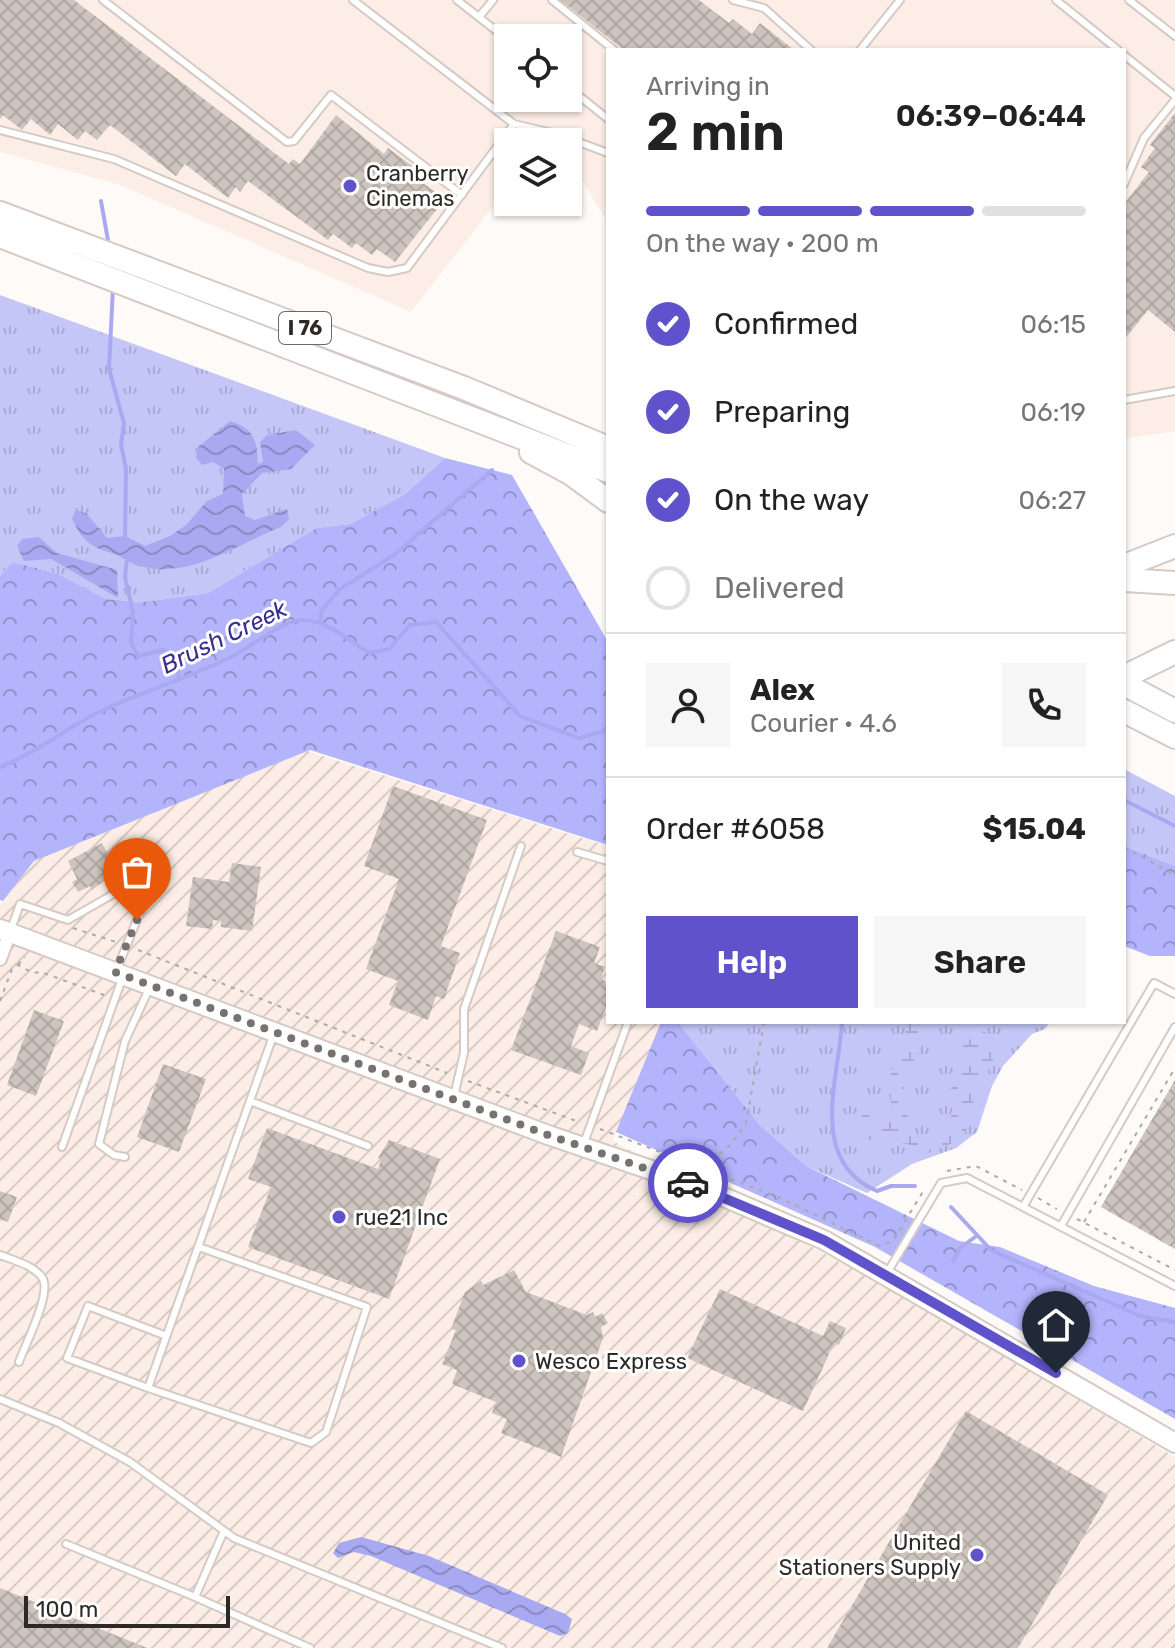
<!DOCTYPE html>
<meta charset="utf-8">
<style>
body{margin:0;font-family:Rubik,sans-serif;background:#f6f6f6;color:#222;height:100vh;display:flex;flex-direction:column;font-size:30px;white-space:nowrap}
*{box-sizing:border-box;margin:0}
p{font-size:26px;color:#767676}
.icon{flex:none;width:44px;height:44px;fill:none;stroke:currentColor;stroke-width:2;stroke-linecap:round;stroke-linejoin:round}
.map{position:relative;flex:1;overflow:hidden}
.drawer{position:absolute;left:606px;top:48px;width:520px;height:976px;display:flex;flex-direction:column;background:#fff;border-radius:0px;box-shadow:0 2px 6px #0004}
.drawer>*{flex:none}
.controls{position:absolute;left:494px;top:24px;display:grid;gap:16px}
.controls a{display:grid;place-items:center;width:88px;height:88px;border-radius:0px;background:#fff;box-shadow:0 2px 6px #0004;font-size:40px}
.scale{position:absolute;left:24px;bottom:20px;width:206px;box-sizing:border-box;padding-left:8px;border:4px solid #2d2927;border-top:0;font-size:22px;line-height:28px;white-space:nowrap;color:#2d2927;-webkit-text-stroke:6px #fff;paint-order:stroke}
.pin{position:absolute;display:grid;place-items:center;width:68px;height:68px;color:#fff;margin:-82px -34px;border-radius:50% 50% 50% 0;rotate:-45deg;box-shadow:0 0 8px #0007}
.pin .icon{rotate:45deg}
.courier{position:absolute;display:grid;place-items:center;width:80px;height:80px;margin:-40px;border:6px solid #5f52ca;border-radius:50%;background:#fff;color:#222;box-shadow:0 2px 10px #0007}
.headline em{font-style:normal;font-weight:600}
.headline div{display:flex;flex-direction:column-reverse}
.headline{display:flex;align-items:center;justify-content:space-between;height:136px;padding:0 40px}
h1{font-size:52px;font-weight:600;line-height:60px}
.bar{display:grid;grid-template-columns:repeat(4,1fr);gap:12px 8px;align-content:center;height:96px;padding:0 40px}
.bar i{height:10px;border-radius:6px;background:#e0e0e0}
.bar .current{background:#5f52ca}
.bar p{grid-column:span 4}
.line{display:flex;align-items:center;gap:20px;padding:0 40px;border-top:2px solid #e0e0e0}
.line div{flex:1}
.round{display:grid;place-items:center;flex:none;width:84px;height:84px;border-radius:0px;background:#f6f6f6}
ol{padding:0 40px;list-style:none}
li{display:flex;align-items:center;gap:24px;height:88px}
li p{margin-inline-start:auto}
li .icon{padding:8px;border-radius:50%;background:#5f52ca;color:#fff;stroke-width:4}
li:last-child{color:#767676}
li i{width:44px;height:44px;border:4px solid #e0e0e0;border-radius:50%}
.primary-button{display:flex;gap:16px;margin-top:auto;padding:16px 40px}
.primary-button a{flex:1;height:92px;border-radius:0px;background:#5f52ca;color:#fff;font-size:32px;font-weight:600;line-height:92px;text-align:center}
.primary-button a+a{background:#f6f6f6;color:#222}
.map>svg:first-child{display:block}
</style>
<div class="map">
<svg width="1175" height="1648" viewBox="0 0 1175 1648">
<defs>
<pattern id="industrial-furrows" width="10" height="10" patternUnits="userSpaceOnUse" patternTransform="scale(2)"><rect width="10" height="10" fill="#fceee6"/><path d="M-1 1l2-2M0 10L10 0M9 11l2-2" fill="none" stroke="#d8ccc5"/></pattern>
<pattern id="grass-tufts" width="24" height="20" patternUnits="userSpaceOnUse" patternTransform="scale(2)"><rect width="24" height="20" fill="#c4c6f7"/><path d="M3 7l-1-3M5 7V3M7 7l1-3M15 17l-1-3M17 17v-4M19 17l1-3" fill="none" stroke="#a9aad4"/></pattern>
<pattern id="forest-crowns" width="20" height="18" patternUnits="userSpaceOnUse" patternTransform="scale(2)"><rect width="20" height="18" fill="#b3b4fc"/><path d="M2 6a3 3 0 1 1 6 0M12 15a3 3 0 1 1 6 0" fill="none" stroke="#9292cc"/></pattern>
<pattern id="wetland-marsh" width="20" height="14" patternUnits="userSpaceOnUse" patternTransform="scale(2)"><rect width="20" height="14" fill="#c4c6f7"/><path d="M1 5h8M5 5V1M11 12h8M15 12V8" fill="none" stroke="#a9aad4"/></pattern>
<pattern id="water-waves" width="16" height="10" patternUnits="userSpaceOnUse" patternTransform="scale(2)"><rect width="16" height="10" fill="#a9a9f1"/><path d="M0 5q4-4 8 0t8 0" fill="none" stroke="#8a8ac3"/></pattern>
<pattern id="building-cross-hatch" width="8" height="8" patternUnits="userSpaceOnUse" patternTransform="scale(2)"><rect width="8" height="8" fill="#cec4be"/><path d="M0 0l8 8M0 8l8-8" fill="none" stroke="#b1a8a3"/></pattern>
</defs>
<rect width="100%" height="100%" fill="#fefaf7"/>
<path fill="#fceee6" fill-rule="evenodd" d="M0 0H1175V431L1124 439V50H608V223L582 180 568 173V142H508V187L411 312 118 184 0 152ZM508 38H568V98H508Z"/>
<path fill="url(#industrial-furrows)" d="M307 751 608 846V1022H661L613 1141 898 1293 1175 1457V1648H0V905L34 861Z"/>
<path fill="url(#grass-tufts)" d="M0 295 445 458 405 494 350 524 316 528 208 593 143 602 106 599 57 573 12 562 0 576Z
M1124 769 1175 796V866L1124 846Z
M678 1022H1050L1045 1029 1032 1034 1003 1066 992 1086 977 1132 956 1148 912 1164 867 1193 806 1166 759 1124Z"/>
<path fill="url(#forest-crowns)" d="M445 458 512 475 608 642V845L310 750 34 861 3 901 0 900V576L12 562 57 573 106 599 143 602 208 593 316 528 350 524 405 494Z
M1124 846 1175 866V956H1150L1124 946Z
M661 1022H678L759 1124 806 1166 959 1241 1000 1247 1094 1286 1175 1308V1419L875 1247 616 1132Z"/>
<path fill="url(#wetland-marsh)" d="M901 1022H920L923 1043 903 1080 909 1125 918 1137 939 1139 948 1131 953 1106 947 1097 959 1074 963 1046 979 1031 986 1032 999 1047 966 1118 968 1128 957 1141 929 1153 907 1144 869 1140 856 1114 863 1109 875 1122 887 1124C899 1113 886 1097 889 1081 893 1061 909 1045 905 1025Z"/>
<path fill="url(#water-waves)" d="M230 421C254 428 257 440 258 464L263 462 260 442 267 435 296 430 315 445 291 469 262 473 242 494 245 516 255 520 287 509 289 519 281 527C237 544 191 580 140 566 130 564 122 556 112 553 92 548 80 539 72 518L76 510 87 514 107 538 125 536 145 546 170 536 186 525 207 501 223 494 224 469 213 462 202 465 196 458 198 447Z
M39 537 57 553 117 570 118 598 51 559 24 561 17 546 22 539Z
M361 1537 429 1556 565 1614 572 1619 568 1633 560 1636 371 1556 354 1552 338 1558 333 1553 339 1543Z"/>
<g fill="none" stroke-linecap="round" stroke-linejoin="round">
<path stroke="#a9a9f1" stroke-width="4" d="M101 201 109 246
M113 287 109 369 124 423 121 445 126 468 125 539
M127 559 125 577 133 613 131 643 138 656 164 650C177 658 178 665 179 680
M320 622 322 610 340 589 394 555 492 470
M0 767C37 753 66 728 101 711 143 691 189 678 231 657 252 647 284 618 305 620 327 621 351 642 370 653L389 649 410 625 436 622 520 716 579 738 608 730
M1124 800 1175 826
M842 1022C839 1078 807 1161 877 1191L891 1186H915
M951 1207 991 1250 1140 1316 1175 1322
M953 1261 960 1248 975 1237"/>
</g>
<path fill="url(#building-cross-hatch)" d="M0 0H74L289 164 293 159 300 164 336 115 384 154 388 148 420 172 416 178 445 199 395 262 377 249 372 255 356 243 352 248 333 234 328 240 248 181 240 192 236 187 228 198 185 164 176 176 110 125 97 140 85 131 78 140 58 124 50 135 31 119 22 130 3 115 0 119Z
M560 0H699L729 23 733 19 752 34 760 23 794 50H624Z
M1175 113V332L1148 310 1124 340V204L1149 172 1141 167 1155 148 1150 145Z
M393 786 487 820 441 946 460 953 444 999 436 996 428 1020 389 1005 398 981 366 969 399 879 364 866Z
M102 843 117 872 92 890 90 886 78 892 72 882 77 879 68 861Z
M232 863 261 867 252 931 221 927V921L213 920 212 929 186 926 193 877 229 882Z
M556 931 600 947 594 963 605 967 601 978 608 984V1002L597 1031 579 1024 571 1046 589 1053 581 1075 511 1050Z
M34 1010 64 1021 36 1096 7 1085Z
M163 1064 206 1079 179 1152 137 1137Z
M1175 1080V1249L1101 1207Z
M267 1128 378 1169 381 1160 378 1158 389 1140 440 1159 389 1299 248 1247 271 1187 248 1179Z
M0 1191 17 1197 8 1222 0 1219Z
M514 1270 526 1292 587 1315 593 1312 595 1317 602 1313 608 1323 601 1327 603 1338 561 1457 501 1433 507 1419 492 1413 496 1402 452 1384 457 1370 442 1364 456 1330 451 1329 465 1292 481 1281 483 1285Z
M720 1289 823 1336 830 1321 846 1328 839 1345 834 1343 803 1411 687 1358Z
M966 1411 1108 1495 1018 1648H827Z
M0 1588 147 1648H0Z"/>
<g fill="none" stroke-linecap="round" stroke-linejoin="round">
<defs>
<path id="lane" d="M103 0 287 142 294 141 331 95 462 195
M353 0 514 124 557 134 608 153
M457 0 508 40
M552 0 614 50
M733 0 764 8 811 50
M1056 0 1118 50
M1129 0 1175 36
M479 17 493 0
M860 50 900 0
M1124 55 1175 96
M568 87 608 119
M0 130 114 159 368 268 388 272 407 268 514 124
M1124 184 1144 138 1175 100
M1124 400 1175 391
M577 852 608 861
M11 929 20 904 68 920 138 880 143 882 147 895 117 969
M454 1096 464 1053V1009L521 846
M250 1101 368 1146
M584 1143 628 1022
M62 1147 122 979
M125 1157 114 1155 99 1144 125 1041 149 989
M1023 1207 1154 983 1175 994
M1061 1226 1175 1027
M199 1247 367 1307 326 1432 311 1443 148 1388 273 1036
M0 1255C13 1260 36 1266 43 1279 51 1295 25 1345 19 1362
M887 1273 941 1183 967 1178 1175 1286
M148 1388 67 1358 88 1306 164 1335
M0 1399 59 1423 130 1462 234 1538 502 1648
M224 1531 195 1597 310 1648
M66 1544 195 1597"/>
<path id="street" d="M0 959 10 932"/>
<path id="secondary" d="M0 929 548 1135 698 1186 824 1240 1175 1443"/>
<path id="highway" d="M0 213 464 388 608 448
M0 236 608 471
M531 452 570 473 608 501
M1124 566 1175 546
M1124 580 1175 583
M1124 677 1175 652
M1124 684 1175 711
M1124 711 1175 737"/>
</defs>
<use href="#lane" stroke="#d5cac5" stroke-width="10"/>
<use href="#street" stroke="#d5cac5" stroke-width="16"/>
<use href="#secondary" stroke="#d5cac5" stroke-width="22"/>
<use href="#highway" stroke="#d5cac5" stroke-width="26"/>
<path stroke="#ada9a6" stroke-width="2" stroke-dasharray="4 6" stroke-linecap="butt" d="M1124 847 1175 875
M73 928 116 942
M138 950 447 1073
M18 965 25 957
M0 1001 12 969 18 965 33 973 41 972 104 995
M468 1081 579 1122
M600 1129 778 1197 880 1246 893 1241 924 1190
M693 1168 726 1150 746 1124 764 1022
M947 1171 976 1166 1022 1190
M1038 1198 1057 1209
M1077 1219 1175 1270
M1084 1222 1175 1068"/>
<use href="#lane" stroke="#fff" stroke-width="6"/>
<use href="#street" stroke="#fff" stroke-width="12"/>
<use href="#secondary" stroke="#fff" stroke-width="18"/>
<use href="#highway" stroke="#fff" stroke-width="22"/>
</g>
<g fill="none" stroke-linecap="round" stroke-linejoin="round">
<path stroke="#767270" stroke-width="8" stroke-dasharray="0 14.4" d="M137 920 115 972 548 1135 688 1183"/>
<path stroke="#5f52ca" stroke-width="10" d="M688 1183 824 1240 1056 1373"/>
</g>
<g fill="#5f52ca" stroke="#fff" stroke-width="3">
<circle cx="350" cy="186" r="8"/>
<circle cx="339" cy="1217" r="8"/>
<circle cx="519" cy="1361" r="8"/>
<circle cx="977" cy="1555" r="8"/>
</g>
<g text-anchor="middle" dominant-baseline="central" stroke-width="6" stroke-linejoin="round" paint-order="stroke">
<rect fill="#fff" stroke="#6c6968" stroke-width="2" x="279" y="312" width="52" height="32" rx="6"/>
<g font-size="20" font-weight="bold" fill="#2d2927">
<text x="305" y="328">I 76</text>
</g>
<g font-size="22" fill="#2d2927" stroke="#fff" text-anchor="start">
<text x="366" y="173">Cranberry<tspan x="366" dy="25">Cinemas</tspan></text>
<text x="355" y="1217">rue21 Inc</text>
<text x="535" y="1361">Wesco Express</text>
<text x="961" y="1542" text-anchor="end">United<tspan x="961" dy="25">Stationers Supply</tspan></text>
</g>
<g font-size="24" font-style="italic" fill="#3c2d91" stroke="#fff">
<text transform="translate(224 637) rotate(-26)">Brush Creek</text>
</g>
</g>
</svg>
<div class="controls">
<a><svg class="icon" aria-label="locate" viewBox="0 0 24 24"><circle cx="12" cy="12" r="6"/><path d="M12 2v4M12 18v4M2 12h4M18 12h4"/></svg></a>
<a><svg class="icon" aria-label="layers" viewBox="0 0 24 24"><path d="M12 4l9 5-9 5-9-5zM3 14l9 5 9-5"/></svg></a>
</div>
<div class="scale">100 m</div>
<div class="pin" style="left:137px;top:920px;background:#ea580c"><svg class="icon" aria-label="bag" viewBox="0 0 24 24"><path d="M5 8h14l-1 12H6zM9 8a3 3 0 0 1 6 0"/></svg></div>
<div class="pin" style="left:1056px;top:1373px;background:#1f2937"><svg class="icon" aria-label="home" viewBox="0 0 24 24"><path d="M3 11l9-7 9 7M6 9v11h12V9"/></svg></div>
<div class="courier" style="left:688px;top:1183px"><svg class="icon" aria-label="car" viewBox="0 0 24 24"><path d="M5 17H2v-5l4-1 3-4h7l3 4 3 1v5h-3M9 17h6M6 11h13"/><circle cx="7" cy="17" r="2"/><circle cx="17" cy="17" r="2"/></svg></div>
<section class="drawer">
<div class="headline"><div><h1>2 min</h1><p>Arriving in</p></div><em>06:39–06:44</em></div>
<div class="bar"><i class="current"></i><i class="current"></i><i class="current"></i><i></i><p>On the way · 200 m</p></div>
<ol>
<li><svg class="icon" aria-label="check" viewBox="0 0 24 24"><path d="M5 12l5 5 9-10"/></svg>Confirmed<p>06:15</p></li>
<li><svg class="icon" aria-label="check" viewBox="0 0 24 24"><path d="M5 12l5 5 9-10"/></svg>Preparing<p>06:19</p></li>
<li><svg class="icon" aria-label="check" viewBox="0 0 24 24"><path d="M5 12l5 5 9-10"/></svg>On the way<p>06:27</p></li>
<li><i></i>Delivered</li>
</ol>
<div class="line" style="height:144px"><a class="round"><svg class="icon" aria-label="person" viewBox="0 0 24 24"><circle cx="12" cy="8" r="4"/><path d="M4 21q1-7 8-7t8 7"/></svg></a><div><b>Alex</b><p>Courier · 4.6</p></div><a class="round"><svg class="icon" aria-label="phone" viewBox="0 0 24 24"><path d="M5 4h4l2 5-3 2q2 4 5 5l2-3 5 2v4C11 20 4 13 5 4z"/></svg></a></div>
<div class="line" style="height:104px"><div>Order #6058</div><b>$15.04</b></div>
<div class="primary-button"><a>Help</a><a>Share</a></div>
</section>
</div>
